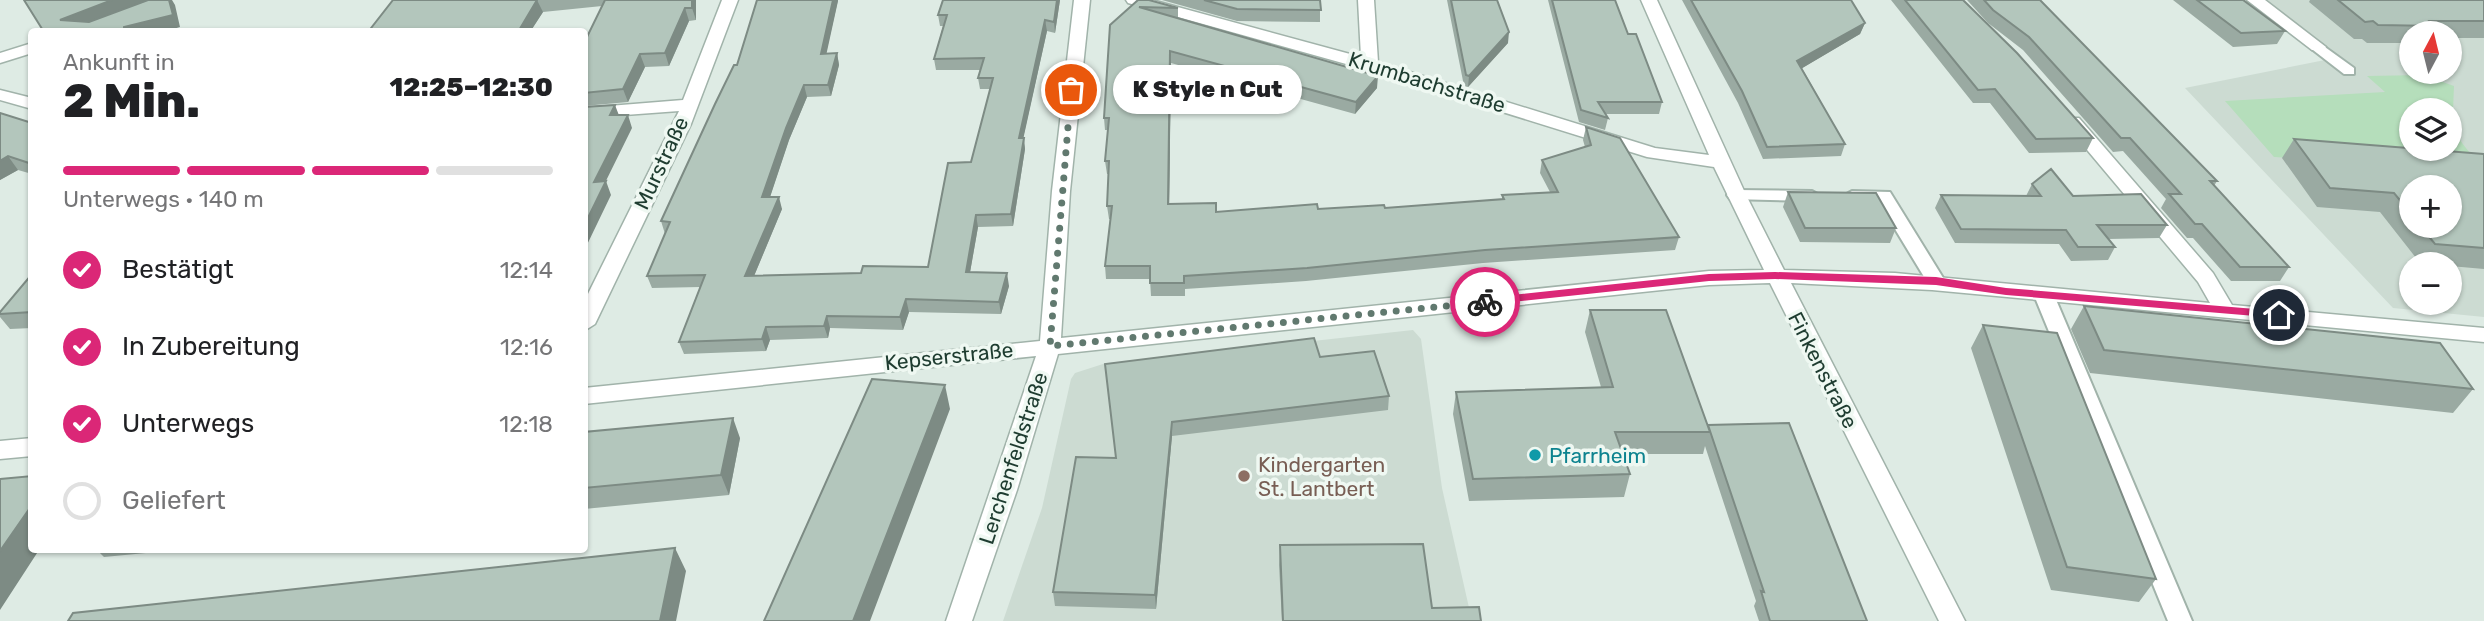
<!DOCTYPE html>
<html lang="de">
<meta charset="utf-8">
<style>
body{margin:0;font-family:Rubik,sans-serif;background:#f2f2f2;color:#202124;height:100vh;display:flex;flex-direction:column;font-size:26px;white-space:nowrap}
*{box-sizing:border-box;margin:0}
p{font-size:23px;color:#757577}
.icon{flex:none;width:38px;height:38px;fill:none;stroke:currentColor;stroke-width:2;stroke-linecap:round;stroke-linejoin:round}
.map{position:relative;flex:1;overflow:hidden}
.sheet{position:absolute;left:28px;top:28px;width:560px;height:525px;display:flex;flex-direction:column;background:#fff;border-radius:7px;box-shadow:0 2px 5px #0004}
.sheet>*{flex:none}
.needle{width:46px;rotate:7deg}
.controls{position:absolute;left:2399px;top:21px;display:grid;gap:14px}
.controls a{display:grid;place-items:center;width:63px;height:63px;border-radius:50%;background:#fff;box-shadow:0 2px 5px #0004;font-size:35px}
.pin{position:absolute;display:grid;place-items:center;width:60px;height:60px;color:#fff;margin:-30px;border:4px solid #fff;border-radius:50%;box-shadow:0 2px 7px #0007}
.courier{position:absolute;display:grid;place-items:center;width:70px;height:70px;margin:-35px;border:5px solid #db2777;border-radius:50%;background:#fff;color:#222;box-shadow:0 2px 9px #0007}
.bubble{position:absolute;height:49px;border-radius:24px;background:#fff;box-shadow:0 2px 5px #0004;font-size:23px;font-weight:800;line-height:49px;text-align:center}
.headline em{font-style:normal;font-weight:800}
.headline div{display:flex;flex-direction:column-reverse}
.headline{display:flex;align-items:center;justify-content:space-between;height:119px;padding:0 35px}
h1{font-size:46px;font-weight:800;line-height:52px}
.bar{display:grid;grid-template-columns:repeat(4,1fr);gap:10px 7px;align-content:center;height:84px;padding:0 35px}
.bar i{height:9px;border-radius:5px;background:#e0e0e0}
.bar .active{background:#db2777}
.bar p{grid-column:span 4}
ol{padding:0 35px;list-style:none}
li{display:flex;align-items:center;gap:21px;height:77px}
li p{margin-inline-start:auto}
li .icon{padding:7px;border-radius:50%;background:#db2777;color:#fff;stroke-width:4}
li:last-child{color:#757577}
li i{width:38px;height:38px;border:4px solid #e0e0e0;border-radius:50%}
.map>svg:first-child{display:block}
</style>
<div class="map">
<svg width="2484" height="621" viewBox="0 0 2484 621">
<rect width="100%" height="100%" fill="#deebe4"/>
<path fill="#ccdbd2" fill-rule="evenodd" d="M2265 0H2484V317L2393 308 2185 88 2340 57ZM2412 33H2450V72H2412ZM2412 110H2450V149H2412ZM2412 187H2450V226H2412ZM2412 264H2450V303H2412Z
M1413 330 1421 339 1442 488 1472 621H1003L1042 508 1071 379 1075 373 1103 364Z"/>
<path fill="#b5debb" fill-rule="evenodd" d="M2423 75 2454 86C2452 137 2451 130 2484 169L2274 157 2225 101 2385 92 2367 76ZM2412 110H2450V149H2412Z"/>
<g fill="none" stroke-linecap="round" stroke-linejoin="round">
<defs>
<path id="service" d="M2318 42 2354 68V74H2344L2313 50 2310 47Z
M1736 190 1812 191 1821 196 1812 201 1730 199 1727 195 1730 191Z
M1852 191 1890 192 1945 281 1943 285H1929L1878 201 1846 200 1843 196Z
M2044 289 2054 295 2192 621H2168L2034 295Z"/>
<path id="minor" d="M722 0H738L691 124 595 324 584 331V302L679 111 584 118V108L683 100Z
M1074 0H1090L1070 191 1061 338 1709 271 1764 270 1714 167 1647 157 1364 69 1128 3 1126 0H1152L1361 57 1358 0H1374L1378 62 1655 148 1709 155 1641 0H1657L1746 195 1784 270 1895 273 2210 303 2198 282 2067 126 2064 122 2067 118H2079L2213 273 2232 305 2484 328V342L1932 290 1791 283 1965 621H1939L1770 283 1709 285 1058 354 1017 490 972 621H946L1036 356 584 404V388L1040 341 1052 191Z
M2247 0H2265L2326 47 2324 50H2312Z
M32 43V53L0 63V53Z
M0 90 32 98V109L0 100Z
M32 438V456L0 459V441Z"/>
</defs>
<use href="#service" stroke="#a1b3aa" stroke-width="4"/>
<use href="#minor" stroke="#a1b3aa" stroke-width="3"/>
<use href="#service" fill="#fff" fill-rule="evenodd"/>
<use href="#minor" fill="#fff" fill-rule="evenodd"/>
</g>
<path fill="#9aaaa2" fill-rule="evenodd" d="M393 0H696V20L689 21 669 66 645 67 628 102 584 106V43L602 6 543 12 530 32H368Z
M757 0H838L826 53H837L839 65 831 96 807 97 789 140 770 197 782 209 754 276 861 273 928 267 971 162 990 89H980L978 78 980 70H936L934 59 943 26H940L938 15 1060 0 1055 33 1047 31 1023 138 1025 149 1013 226 978 227 970 272 1009 286 1001 314 909 312 903 330 830 328 828 338 770 340 766 351 684 354 679 342 700 287 652 288 647 276 665 234 661 221 737 65Z
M1138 0 1178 8V19L1377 88 1355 114 1171 63 1169 204 1216 212 1385 208 1502 200V195L1550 192 1540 173 1542 160 1585 147 1583 140 1586 127 1679 237 1675 250 1483 263 1306 281 1185 289V296H1151L1150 279H1106L1105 266 1111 219H1109L1107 206 1109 174H1107L1105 161 1108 130H1105L1104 118Z
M1162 0H1320V22L1237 21Z
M1447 0H1497L1508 43 1468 87 1464 86Z
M1548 0H1615L1628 34 1662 102 1659 114H1605L1608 118 1605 130 1579 122Z
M1682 0H1851L1865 23 1860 34 1802 68 1845 144 1841 156 1763 159 1738 103Z
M1891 0H1963L2093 138 2086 152 2029 153 1990 103H1973Z
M1967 0H2040L2217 181 2214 186 2289 267 2280 281H2231L2193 238H2187L2161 208 2166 199 2123 151 2113 152 2023 50 1988 23Z
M2173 0H2243L2285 31 2277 44 2233 47Z
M2310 0H2484V38H2450V33H2412V43H2367L2362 39H2354L2309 2Z
M0 113 32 123V174L18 170 0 180Z
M2294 139 2484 154V269L2450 266V264L2420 263 2380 212 2317 207 2282 158ZM2412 187 2450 226H2412Z
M2032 184 2167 225 2159 238 2108 239 2115 247 2108 260 2071 261 2059 244 1955 243 1935 208 1941 195 2026 196Z
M1788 192 1896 228 1890 243 1800 242 1783 207Z
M32 274V328L10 329 0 317V312Z
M2084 306 2473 389 2453 413 2090 373 2071 329Z
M1590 310 1708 426 1867 621H1759L1754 606 1756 601 1705 446 1703 454H1623L1630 474 1624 497 1469 501 1453 414 1456 392 1601 387 1585 332Z
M1983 325 2156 579 2139 602 2051 590 1971 348Z
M1320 357 1389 396 1388 410 1172 436 1156 609 1055 606 1053 592 1116 458 1105 364Z
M584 432 740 438 729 495 584 509Z
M1280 545 1432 608 1481 621H1282L1279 565Z
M97 550H177L104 557Z"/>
<path fill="#7d8b84" d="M112 0H151L71 32 60 20Z
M169 0H172L175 5 180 27 163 32H124V27Z
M537 0 543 12 530 32H518Z
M692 0H696V20L692 8Z
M833 0H838V1L824 65 821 54Z
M1057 0H1060L1055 33 1054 22Z
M685 8 689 21 669 66 665 53Z
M1045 20 1047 31 1021 149 1019 138Z
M1865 23 1860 34 1794 73 1797 61Z
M1509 32 1508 43 1468 87 1469 76Z
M1170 51 1171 63 1169 217 1168 204Z
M837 53 839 65 831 96 828 85Z
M640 54 645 67 628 102 623 89Z
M1378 76 1377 88 1355 114 1356 102Z
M804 85 807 97 789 140 766 209 762 197 786 128Z
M615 105 620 118 610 115Z
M628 115 632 128 599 195 594 182Z
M1024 138 1025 149 1013 226 1011 214Z
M8 156 18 170 0 180V161Z
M606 181 611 195 584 251V226Z
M779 197 782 209 749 288 745 276Z
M976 215 978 227 968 284 966 272Z
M1007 273 1009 286 1001 314 999 302Z
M906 299 909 312 903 330 900 317Z
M827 316 830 328 828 338 824 326Z
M766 327 770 340 766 351 762 339Z
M945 385 950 409 870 621H853Z
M733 418 740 438 729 495 721 475Z
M1172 422V436L1156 609 1155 595Z
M32 505V550H39L0 610V551Z
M675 548 686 571 676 621H660Z"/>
<path fill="#b3c6bc" stroke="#7d8b84" stroke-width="2" d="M24 0H112L60 20 89 22 148 0H169L173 15 124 27V32H44Z
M393 0H537L518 32H368Z
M605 0H692V8H685L665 53 640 54 623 89 584 93V43Z
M757 0H833L821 54 837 53 828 85H804L786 128 762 197H779L745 276 861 273 863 266 928 267 948 163 971 162 993 78H978L984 58 934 59 947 15H938L943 0H1057L1054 22 1045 20 1019 138H1024L1011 214 976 215 966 272 1007 273 999 302 906 299 900 317 827 316 824 326 766 327 762 339 679 342 705 275 647 276 670 222 661 221 715 104 734 65H737Z
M1138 0H1149L1178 8 1139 7 1378 76 1356 102 1170 51 1168 204 1216 203V212L1317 204 1318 209 1384 205 1385 208 1504 199 1502 195 1558 192 1542 160 1591 145 1586 127 1620 138 1679 237 1485 250 1307 268 1184 276V283H1150V266H1105L1112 206H1107L1109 161H1105L1109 118H1104L1110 25Z
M1204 0H1320L1321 10 1237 9Z
M1451 0H1497L1509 32 1469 76 1466 75Z
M1552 0H1615L1628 34H1636L1662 102H1598L1608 118 1581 110Z
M1691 0H1851L1865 23 1797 61 1845 144 1767 147 1742 91Z
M1905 0H1963L2017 53 2093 138 2036 139 1995 89 1978 90Z
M1984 0H2040L2217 181H2210L2289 267H2240L2202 224H2195L2169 194H2181L2130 138H2121L2029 37 1993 10Z
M2197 0H2243L2285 31 2241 33Z
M2338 0H2484V21H2430L2436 26 2378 25 2373 21 2365 22Z
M615 105 610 115H628L594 182 606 181 584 226V107Z
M0 113 32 123V164L8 156 0 161Z
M2294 139 2484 154V248L2435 244 2420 226H2450V187H2412V215L2394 193 2330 188Z
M2051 169 2073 196 2141 194 2167 225H2097L2115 247H2078L2066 230 1961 229 1941 195 2041 196 2032 184Z
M1788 192 1876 193 1896 228H1805Z
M32 274V312L0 314V312Z
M2084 306 2440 343 2473 389 2104 350Z
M1590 310H1666L1710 432H1615L1630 474 1473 479 1456 392 1613 387Z
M1983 325 2057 333 2156 579 2067 567Z
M1314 338 1320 357 1374 351 1389 396 1172 422 1155 595 1053 592 1076 457 1116 458 1105 364Z
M872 379 945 385 853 621H764Z
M733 418 721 475 584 488V432Z
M1789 423 1867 621H1770L1761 591 1764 592 1708 425Z
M32 476V505L0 551V479Z
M1423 544 1432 608 1479 607 1481 621H1283L1280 545Z
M675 548 660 621H68L73 613Z"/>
<path fill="#db2777" d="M1775 272 1936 277 2006 288 2279 311 2285 315 2279 318 2006 295 1936 285 1775 279 1709 281 1485 305 1479 302 1485 298 1709 274Z"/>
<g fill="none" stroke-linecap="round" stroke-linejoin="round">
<path stroke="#61796f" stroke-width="7" stroke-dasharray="0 12.6" d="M1071 90 1050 346 1485 302"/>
</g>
<circle fill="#0f9aa8" stroke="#eff8f2" stroke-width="2.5" cx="1535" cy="455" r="7"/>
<circle fill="#8d6e63" stroke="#eff8f2" stroke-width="2.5" cx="1244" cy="476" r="7"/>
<g text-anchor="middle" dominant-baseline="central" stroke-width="7" stroke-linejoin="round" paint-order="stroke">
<g font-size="21" fill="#1e3c30" stroke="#eff8f2">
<text transform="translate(1427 82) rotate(17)">Krumbachstraße</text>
<text transform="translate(661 163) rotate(-65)">Murstraße</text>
<text transform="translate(949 356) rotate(-6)">Kepserstraße</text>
<text transform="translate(1823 370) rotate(63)">Finkenstraße</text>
<text transform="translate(1013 458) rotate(-72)">Lerchenfeldstraße</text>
</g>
<g font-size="21" fill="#0d838f" stroke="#eff8f2" text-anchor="start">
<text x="1549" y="455">Pfarrheim</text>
</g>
<g font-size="21" fill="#785e54" stroke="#eff8f2" text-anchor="start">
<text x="1258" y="464">Kindergarten<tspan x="1258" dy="24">St. Lantbert</tspan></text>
</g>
</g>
</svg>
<div class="controls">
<a><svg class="needle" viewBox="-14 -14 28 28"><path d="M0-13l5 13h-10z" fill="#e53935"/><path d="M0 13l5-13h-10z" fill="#757577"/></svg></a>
<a><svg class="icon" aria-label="layers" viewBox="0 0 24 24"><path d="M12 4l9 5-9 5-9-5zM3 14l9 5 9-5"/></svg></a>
<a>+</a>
<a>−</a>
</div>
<div class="pin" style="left:1071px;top:90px;background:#ea580c"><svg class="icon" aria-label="bag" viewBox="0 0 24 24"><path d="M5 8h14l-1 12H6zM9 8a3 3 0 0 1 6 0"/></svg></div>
<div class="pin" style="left:2279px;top:315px;background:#1f2937"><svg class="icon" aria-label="home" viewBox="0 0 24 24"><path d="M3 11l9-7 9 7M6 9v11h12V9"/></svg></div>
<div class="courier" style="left:1485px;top:302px"><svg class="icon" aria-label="bike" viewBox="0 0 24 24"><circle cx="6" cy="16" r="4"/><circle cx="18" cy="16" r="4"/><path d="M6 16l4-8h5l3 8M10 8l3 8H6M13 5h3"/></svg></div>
<div class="bubble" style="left:1113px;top:65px;width:189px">K Style n Cut</div>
<section class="sheet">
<div class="headline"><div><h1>2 Min.</h1><p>Ankunft in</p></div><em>12:25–12:30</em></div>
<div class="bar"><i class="active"></i><i class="active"></i><i class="active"></i><i></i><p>Unterwegs · 140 m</p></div>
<ol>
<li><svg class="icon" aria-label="check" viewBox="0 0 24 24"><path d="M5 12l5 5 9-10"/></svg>Bestätigt<p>12:14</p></li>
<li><svg class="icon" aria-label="check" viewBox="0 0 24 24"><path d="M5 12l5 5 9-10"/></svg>In Zubereitung<p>12:16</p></li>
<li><svg class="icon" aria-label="check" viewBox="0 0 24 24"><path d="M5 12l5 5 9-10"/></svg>Unterwegs<p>12:18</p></li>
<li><i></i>Geliefert</li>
</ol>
</section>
</div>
